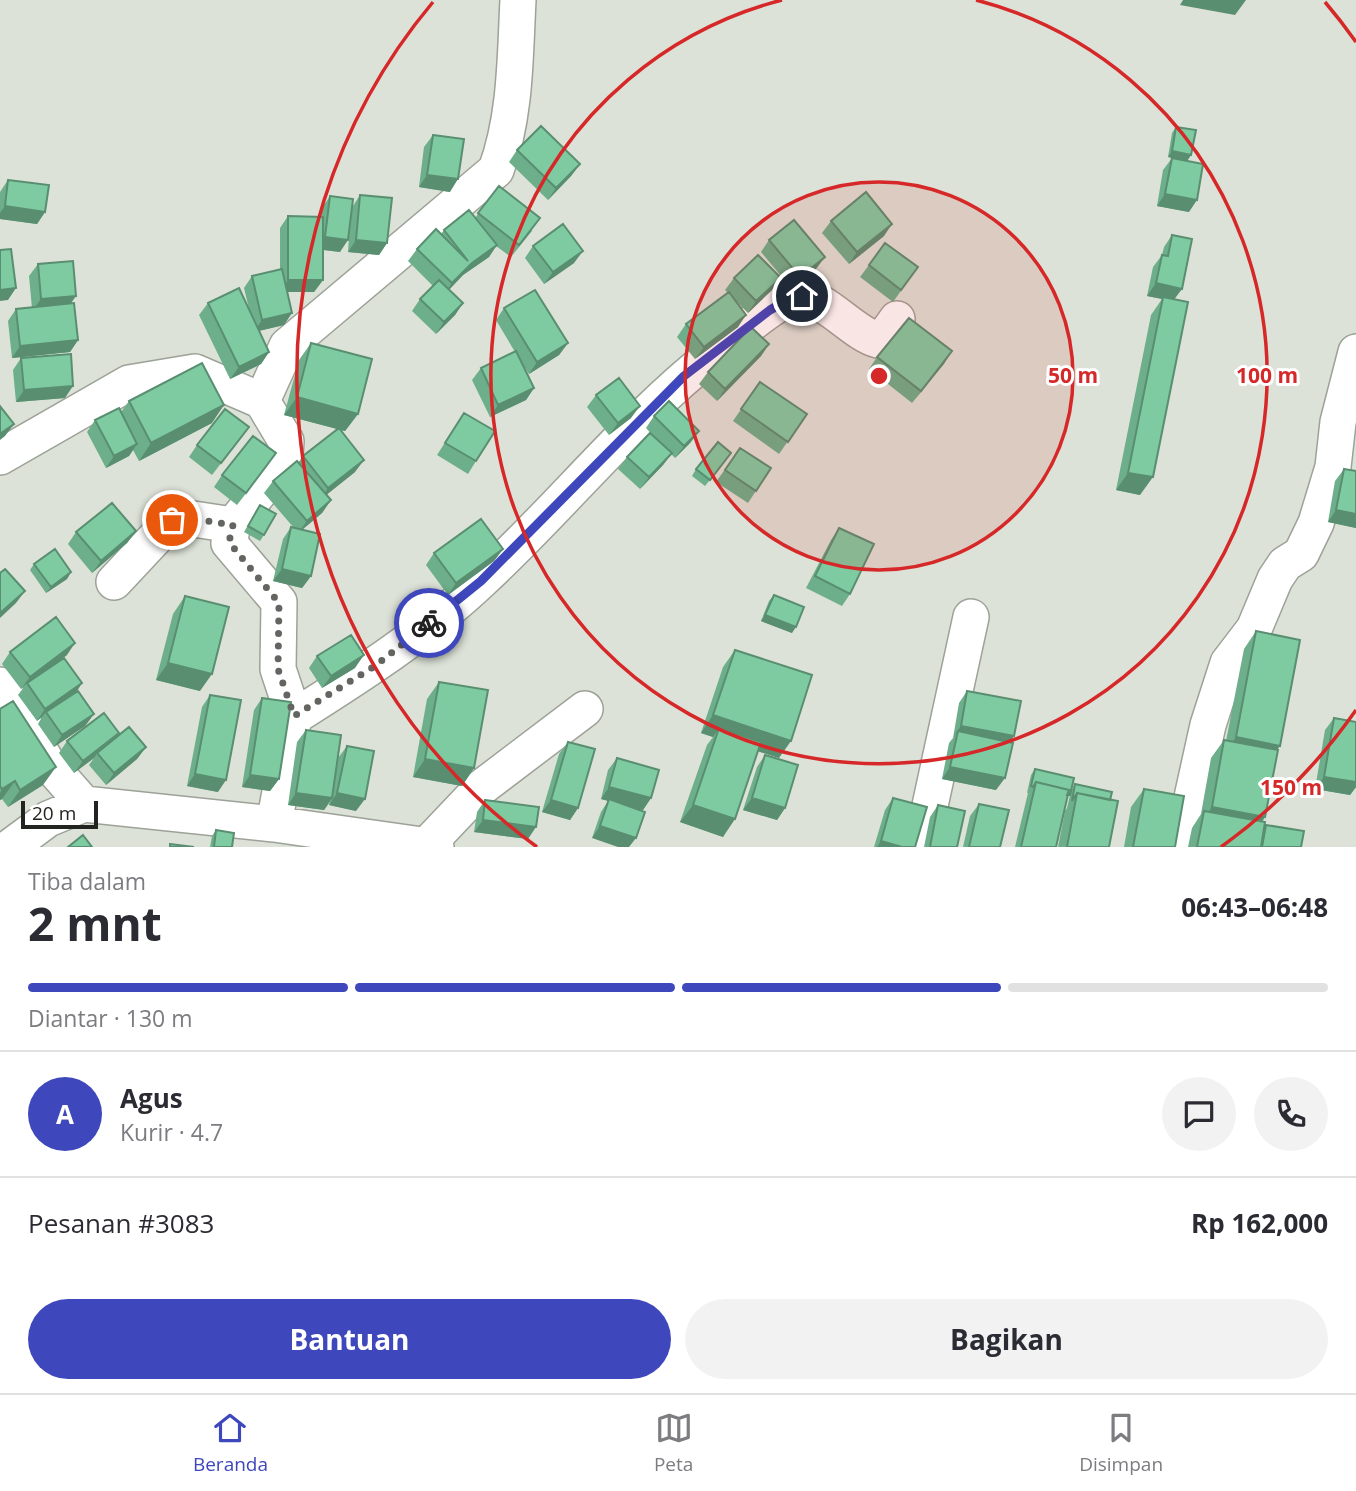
<!DOCTYPE html>
<html lang="id">
<meta charset="utf-8">
<style>
body{margin:0;font-family:"Open Sans",sans-serif;background:#f2f2f3;color:#2b2b33;height:100vh;display:flex;flex-direction:column;font-size:26px;white-space:nowrap}
*{box-sizing:border-box;margin:0}
p{font-size:23px;color:#7c7c81}
.icon{flex:none;width:38px;height:38px;fill:none;stroke:currentColor;stroke-width:2;stroke-linecap:round;stroke-linejoin:round}
.map{position:relative;height:847px;overflow:hidden}
.sheet{display:flex;flex-direction:column;background:#fff;flex:1}
.sheet>*{flex:none}
.scale{position:absolute;left:21px;bottom:18px;width:77px;box-sizing:border-box;padding-left:7px;border:4px solid #222420;border-top:0;font-size:19px;line-height:24px;white-space:nowrap;color:#222420;-webkit-text-stroke:5px #fff;paint-order:stroke}
.pin{position:absolute;display:grid;place-items:center;width:60px;height:60px;color:#fff;margin:-30px;border:4px solid #fff;border-radius:50%;box-shadow:0 2px 7px #0007}
.courier{position:absolute;display:grid;place-items:center;width:70px;height:70px;margin:-35px;border:5px solid #3e47bb;border-radius:50%;background:#fff;color:#222;box-shadow:0 2px 9px #0007}
.headline em{font-style:normal;font-weight:700}
.headline div{display:flex;flex-direction:column-reverse}
.headline{display:flex;align-items:center;justify-content:space-between;height:119px;padding:0 28px}
h1{font-size:46px;font-weight:700;line-height:52px}
.bar{display:grid;grid-template-columns:repeat(4,1fr);gap:10px 7px;align-content:center;height:84px;padding:0 28px}
.bar i{height:9px;border-radius:5px;background:#e1e1e2}
.bar .current{background:#3e47bb}
.bar p{grid-column:span 4}
.line{display:flex;align-items:center;gap:18px;padding:0 28px;border-top:2px solid #e1e1e2}
.line div{flex:1}
.round{display:grid;place-items:center;flex:none;width:74px;height:74px;border-radius:37px;background:#f2f2f3}
.button{display:flex;gap:14px;margin-top:auto;padding:14px 28px}
.button a{flex:1;height:80px;border-radius:42px;background:#3e47bb;color:#fff;font-size:28px;font-weight:700;line-height:80px;text-align:center}
.button a+a{background:#f2f2f3;color:#2b2b33}
.tab-bar{display:flex;justify-content:space-around;align-items:center;height:98px;border-top:2px solid #e1e1e2;background:#fff;font-size:19px;color:#7c7c81}
.tab-bar a{display:grid;justify-items:center;gap:4px}
.tab-bar .current{color:#3e47bb}
.map>svg:first-child{display:block}
</style>
<div class="map">
<svg width="1356" height="847" viewBox="0 0 1356 847">
<rect width="100%" height="100%" fill="#dce2d7"/>
<g fill="none" stroke-linecap="round" stroke-linejoin="round">
<defs>
<path id="minor" d="M262 401 287 346 496 170C516 115 515 57 518 0
M0 457 129 383 195 372 262 401 286 441 285 455 278 469 233 525 229 543 279 602 278 669 294 717 274 824
M114 582 172 520 180 517 233 525
M0 685 47 762 84 804
M294 717C359 676 426 633 482 580 562 506 631 418 717 351 732 339 782 296 800 296 825 297 854 334 878 340L884 337 897 319
M426 846 482 787 585 709
M10 847 48 819 84 804 274 824 436 847
M921 847 971 617
M1181 847 1208 725 1228 663 1254 629 1275 579 1285 564 1301 554 1316 523 1333 467 1338 422 1356 352"/>
</defs>
<use href="#minor" stroke="#9ca297" stroke-width="38"/>
<use href="#minor" stroke="#fff" stroke-width="35"/>
</g>
<path fill="#6daf8a" d="M1176 127 1191 155 1187 161 1189 212 1157 206 1163 170 1172 158 1168 157 1172 133Z
M433 135 450 192 419 187 424 147Z
M517 150 580 164 571 176 548 200 509 162Z
M8 180 45 212 37 224 0 219V192Z
M499 186 532 231 511 257 496 246 489 257 463 275 449 290 463 303 455 315 436 334 412 311 420 299 433 286 408 261 417 249 441 234 444 230 475 218Z
M360 195 387 243 379 255 348 252 350 222 340 252 323 250V280L314 292H287L284 325 259 331 269 352 261 364 230 379 199 315 208 303 249 309 244 288 252 276 280 270V228L288 216 321 217 322 208 330 196 353 206Z
M831 221 884 236 849 264 822 233Z
M1172 235 1174 300 1140 495 1116 490 1151 315 1162 299 1147 296 1153 267 1162 255 1164 247Z
M769 240 816 269 792 289 761 252Z
M533 246 574 263 544 284 525 258Z
M38 264 71 303 78 340 70 352 12 358 8 321 16 309 32 308 29 276Z
M869 265 918 267 893 302 860 277Z
M734 278 772 290 748 313 733 298 738 327 695 359 677 337 686 324 728 293 725 290Z
M504 308 568 343 559 355 529 374 522 363 534 388 526 400 490 417 472 380 481 368 515 352 496 320Z
M311 343 358 414 345 431 340 430 355 472 326 495 331 500 322 513 302 530 311 576 302 588 273 581 283 539 291 527 294 528 264 493 273 481 298 463 303 456 337 429 284 415 299 360Z
M769 344 761 356 717 401 699 384 708 372Z
M952 351 912 403 869 369 877 357Z
M21 358 65 398 16 402 13 370Z
M760 382 807 414 779 454 733 421Z
M596 395 631 418 609 435 587 407Z
M129 401 212 423 139 461 133 450 129 456 106 468 87 432 95 420 121 412Z
M464 413 476 461 468 474 437 455Z
M654 416 699 431 690 443 675 458 671 454 663 465 640 489 618 469 627 457 655 438 646 428Z
M249 427 212 475 189 457 197 445Z
M740 448 771 468 748 503 716 482Z
M727 459 705 486 692 476 696 469Z
M268 465 237 505 214 487 222 475Z
M1344 469 1356 528 1328 522 1335 481Z
M260 505 264 535 260 541 244 532Z
M839 528 850 594 842 606 806 588 831 540Z
M136 531 127 543 92 573 68 544 76 532Z
M503 549 494 561 448 595 426 565 434 553Z
M34 564 71 572 67 579 46 593 30 570Z
M774 595 792 633 761 621 769 601Z
M185 596 200 691 156 680 173 614Z
M1256 631 1277 750 1265 817 1262 822 1264 827 1266 825 1301 847H1188L1192 828 1201 814 1211 758 1224 740 1226 741 1244 649Z
M735 650 779 758 758 751 723 837 680 822 707 745 713 737 701 733 723 667Z
M10 652 67 655 53 665 94 714 85 726 54 747 38 724 42 717 37 721 18 695 24 687 21 689 2 664Z
M317 656 355 668 322 688 309 668Z
M439 682 474 768 462 786 413 777 427 699Z
M967 691 1014 736 1010 742 996 790 942 779 949 743 953 738 959 703Z
M210 695 218 792 187 786 202 707Z
M262 698 279 779 270 791 242 787 254 710Z
M0 709 43 785 8 807 2 799 0 800Z
M1334 718 1356 722V787L1350 795 1315 789 1325 730Z
M306 730 338 758 347 746 356 811 329 805 330 802 324 810 288 805 297 742Z
M67 741 146 747 137 759 106 785 89 765 94 758 74 773 59 753Z
M568 742 578 808 570 820 542 812 559 754Z
M765 755 785 808 777 820 743 810 757 767Z
M617 758 651 798 643 810 592 838 601 812 608 801 601 799 608 770Z
M1035 769 1066 800 1056 847H1015L1028 793H1027L1031 775Z
M1075 784 1110 800 1109 847H1058L1065 811 1067 808 1071 791Z
M1144 789 1175 847H1124L1131 807Z
M893 798 915 847H874L885 810Z
M485 800 528 839 474 832 477 812Z
M979 804 1000 847H963L970 816Z
M938 805 957 847H924L930 817Z
M216 830 232 847H210L212 836Z"/>
<path fill="#598e71" d="M1183 0H1246L1235 15 1180 5Z
M1172 151 1191 155 1187 161 1168 157Z
M580 164 571 176 548 200 556 188Z
M427 175 458 179 450 192 419 187Z
M1165 194 1197 200 1189 212 1157 206Z
M5 206 45 212 37 224 0 219V213Z
M892 224 884 236 849 264 857 252Z
M325 237 348 240 340 252 317 249Z
M356 240 387 243 379 255 348 252Z
M497 245 489 257 463 275 443 296 452 283 472 263Z
M583 251 574 263 544 284 553 272Z
M825 257 816 269 792 289 800 277Z
M781 278 772 290 748 313 756 301Z
M288 280H323L314 292H280Z
M1156 283 1182 289 1173 301 1147 296Z
M16 288 8 300 0 301V290Z
M76 296 67 309 32 311 41 299Z
M463 303 455 315 436 334 444 322Z
M292 313 284 325 254 332 262 320Z
M746 315 738 327 695 359 704 347Z
M78 340 70 352 12 358 20 346Z
M568 343 559 355 529 374 537 362Z
M769 344 761 356 717 401 725 389Z
M952 351 944 364 912 403 921 391Z
M269 352 261 364 230 379 239 367Z
M73 386 65 398 16 402 24 390Z
M534 388 526 400 490 417 498 405Z
M297 397 358 414 345 431 284 415Z
M224 405 212 423 139 461 151 443Z
M640 406 631 418 609 435 618 423Z
M14 424 5 436 0 440V434Z
M699 431 690 443 675 458 684 446Z
M137 444 129 456 106 468 114 456Z
M672 453 663 465 640 489 649 477Z
M364 460 355 472 320 500 328 488Z
M1128 473 1153 477 1140 495 1116 490Z
M331 500 322 513 298 533 307 521Z
M1336 510 1356 514V528L1328 522Z
M136 531 127 543 92 573 101 561Z
M503 549 494 561 448 595 456 583Z
M282 569 311 576 302 588 273 581Z
M71 572 67 579 46 593 51 587Z
M25 591 16 603 0 618V613Z
M765 615 796 627 792 633 761 621Z
M75 643 67 655 28 684 27 683 21 689 30 677Z
M364 655 355 668 322 688 331 676Z
M168 663 212 674 200 691 156 680Z
M82 683 74 696 46 712 42 717 37 721 45 709Z
M94 714 85 726 54 747 62 735Z
M713 715 791 741 779 758 716 738 719 728 713 737 701 733Z
M961 726 1014 736 1006 748 958 731 952 738Z
M119 733 111 745 97 753 94 758 74 773 83 761Z
M1236 737 1280 746 1268 763 1224 755Z
M146 747 137 759 106 785 114 773Z
M425 759 474 768 462 786 413 777Z
M56 767 43 785 8 807 20 790Z
M950 767 1005 778 996 790 942 779Z
M195 774 226 780 218 792 187 786Z
M250 775 279 779 270 791 242 787Z
M1324 777 1356 782V787L1350 795 1315 789Z
M15 781 2 799 0 800V793L2 789Z
M609 787 651 798 643 810 601 799Z
M296 793 332 798 324 810 288 805Z
M337 793 365 799 356 811 329 805Z
M752 798 785 808 777 820 743 810Z
M551 800 578 808 570 820 542 812Z
M693 805 735 819 723 837 680 822Z
M1212 807 1265 817 1253 834 1202 821Z
M483 820 536 827 528 839 474 832Z
M600 826 636 838 629 847H618L592 838Z
M881 841 902 847H877Z"/>
<path fill="#7fcba1" stroke="#598e71" stroke-width="2" d="M541 126 580 164 556 188 517 150Z
M1176 127 1196 130 1191 155 1172 151Z
M433 135 464 139 458 179 427 175Z
M1172 158 1203 164 1197 200 1165 194Z
M8 180 49 185 45 212 5 206Z
M499 186 540 218 519 245 478 213Z
M866 192 892 224 857 252 831 221Z
M360 195 392 198 387 243 356 240Z
M330 196 353 199 348 240 325 237Z
M469 210 497 245 472 263 452 283 417 249 436 229 468 261 444 230Z
M288 216 323 217V280H288Z
M794 220 825 257 800 277 769 240Z
M563 224 583 251 553 272 533 246Z
M1172 235 1192 239 1182 289 1156 283 1162 255 1168 256Z
M885 243 918 267 901 290 869 265Z
M11 249 16 288 0 290V250Z
M758 255 781 278 756 301 734 278Z
M73 261 76 296 41 299 38 264Z
M282 269 292 313 262 320 252 276Z
M439 280 463 303 444 322 420 299Z
M239 288 269 352 239 367 208 303Z
M535 290 568 343 537 362 504 308Z
M729 292 746 315 704 347 686 324Z
M1163 297 1188 302 1153 477 1128 473Z
M74 303 78 340 20 346 16 309Z
M909 318 952 351 921 391 877 357Z
M751 327 769 344 725 389 708 372Z
M311 343 372 359 358 414 297 397Z
M516 351 534 388 498 405 481 368Z
M71 354 73 386 24 390 21 358Z
M202 363 224 405 151 443 129 401Z
M619 378 640 406 618 423 596 395Z
M760 382 807 414 788 442 741 409Z
M669 401 699 431 684 446 654 416Z
M0 406 14 424 0 434Z
M119 408 137 444 114 456 95 420Z
M225 409 249 427 221 463 197 445Z
M464 413 495 431 476 461 445 443Z
M339 428 364 460 328 488 303 456Z
M650 433 672 453 649 477 627 457Z
M253 436 276 453 246 493 222 475Z
M718 442 731 453 710 480 696 469Z
M740 448 771 468 756 491 725 470Z
M297 461 331 500 307 521 273 481Z
M1344 469 1356 471V514L1336 510Z
M112 503 136 531 101 561 76 532Z
M260 505 276 514 264 535 248 526Z
M481 519 503 549 456 583 434 553Z
M291 527 320 534 311 576 282 569Z
M839 528 874 544 850 594 815 576Z
M55 549 71 572 51 587 34 564Z
M5 569 25 591 0 613V573Z
M774 595 804 607 796 627 765 615Z
M185 596 229 607 212 674 168 663Z
M56 617 75 643 30 677 10 652Z
M1256 631 1300 640 1280 746 1236 737Z
M351 635 364 655 331 676 317 656Z
M735 650 812 675 791 741 713 715Z
M64 658 82 683 45 709 27 683Z
M439 682 488 690 474 768 425 759Z
M78 691 94 714 62 735 46 712Z
M967 691 1021 701 1014 736 961 726Z
M210 695 241 700 226 780 195 774Z
M262 698 291 702 279 779 250 775Z
M13 701 56 767 20 790 15 781 2 789 0 786V709Z
M104 713 119 733 83 761 67 741Z
M1334 718 1356 722V782L1324 777Z
M129 727 146 747 114 773 97 753Z
M719 728 761 742 735 819 693 805Z
M306 730 341 735 332 798 296 793Z
M958 731 1013 743 1005 778 950 767Z
M1224 740 1278 750 1265 817 1212 807Z
M568 742 595 749 578 808 551 800Z
M347 746 374 751 365 799 337 793Z
M765 755 798 765 785 808 752 798Z
M617 758 659 770 651 798 609 787Z
M1035 769 1074 778 1070 795H1067L1069 790 1036 782 1033 787 1031 786Z
M1036 782 1069 790 1056 847H1021Z
M1075 784 1112 792 1110 800 1077 793 1072 801Z
M1144 789 1184 796 1175 847H1133Z
M1077 793 1118 801 1109 847H1067Z
M893 798 927 807 915 847H902L881 841Z
M609 799 645 812 636 838 600 826Z
M485 800 539 807 536 827 483 820Z
M979 804 1009 810 1000 847H969Z
M938 805 965 811 957 847H930Z
M1204 811 1265 822 1261 847H1197Z
M1266 825 1304 831 1301 847H1262Z
M216 830 234 833 232 847H214Z
M83 835 92 847H68Z
M170 844 194 847H170Z"/>
<g fill="none" stroke-linecap="round" stroke-linejoin="round">
<path stroke="#636660" stroke-width="7" stroke-dasharray="0 12.6" d="M172 520 180 517 233 525 229 542 279 603 278 669 294 716 375 666 429 623"/>
<path stroke="#3e47bb" stroke-width="9" d="M429 623 481 581 684 376 770 310 791 298 802 296"/>
</g>
<circle cx="879" cy="376" r="194" fill="#d62828" fill-opacity=".12"/>
<g fill="none" stroke="#d62828" stroke-width="3.5">
<circle cx="879" cy="376" r="194"/>
<path d="M976 0A388 388 0 1 1 782 0"/>
<path d="M1356 710A582 582 0 0 1 1221 847M537 847A582 582 0 0 1 433 2M1325 2A582 582 0 0 1 1356 42"/>
</g>
<circle cx="879" cy="376" r="10" fill="#d62828" stroke="#fff" stroke-width="3.5"/>
<g font-size="21" text-anchor="middle" font-weight="bold" fill="#d62828" stroke="#fff" stroke-width="6" stroke-linejoin="round" paint-order="stroke">
<text x="1073" y="383">50 m</text>
<text x="1267" y="383">100 m</text>
<text x="1291" y="795">150 m</text>
</g>
</svg>
<div class="scale">20 m</div>
<div class="pin" style="left:172px;top:520px;background:#ea580c"><svg class="icon" aria-label="bag" viewBox="0 0 24 24"><path d="M5 8h14l-1 12H6zM9 8a3 3 0 0 1 6 0"/></svg></div>
<div class="pin" style="left:802px;top:296px;background:#1f2937"><svg class="icon" aria-label="home" viewBox="0 0 24 24"><path d="M3 11l9-7 9 7M6 9v11h12V9"/></svg></div>
<div class="courier" style="left:429px;top:623px"><svg class="icon" aria-label="bike" viewBox="0 0 24 24"><circle cx="6" cy="16" r="4"/><circle cx="18" cy="16" r="4"/><path d="M6 16l4-8h5l3 8M10 8l3 8H6M13 5h3"/></svg></div>
</div>
<section class="sheet">
<div class="headline"><div><h1>2 mnt</h1><p>Tiba dalam</p></div><em>06:43–06:48</em></div>
<div class="bar"><i class="current"></i><i class="current"></i><i class="current"></i><i></i><p>Diantar · 130 m</p></div>
<div class="line" style="height:126px"><b class="round" style="background:#3e47bb;color:#fff">A</b><div><b>Agus</b><p>Kurir · 4.7</p></div><a class="round"><svg class="icon" aria-label="chat" viewBox="0 0 24 24"><path d="M4 5h16v11H9l-5 4z"/></svg></a><a class="round"><svg class="icon" aria-label="phone" viewBox="0 0 24 24"><path d="M5 4h4l2 5-3 2q2 4 5 5l2-3 5 2v4C11 20 4 13 5 4z"/></svg></a></div>
<div class="line" style="height:91px"><div>Pesanan #3083</div><b>Rp 162,000</b></div>
<div class="button"><a>Bantuan</a><a>Bagikan</a></div>
</section>
<nav class="tab-bar">
<a class="current"><svg class="icon" aria-label="home" viewBox="0 0 24 24"><path d="M3 11l9-7 9 7M6 9v11h12V9"/></svg>Beranda</a>
<a><svg class="icon" aria-label="map" viewBox="0 0 24 24"><path d="M3 6l6-2 6 2 6-2v14l-6 2-6-2-6 2zM9 4v14M15 6v14"/></svg>Peta</a>
<a><svg class="icon" aria-label="saved" viewBox="0 0 24 24"><path d="M7 4h10v16l-5-4-5 4z"/></svg>Disimpan</a>
</nav>
